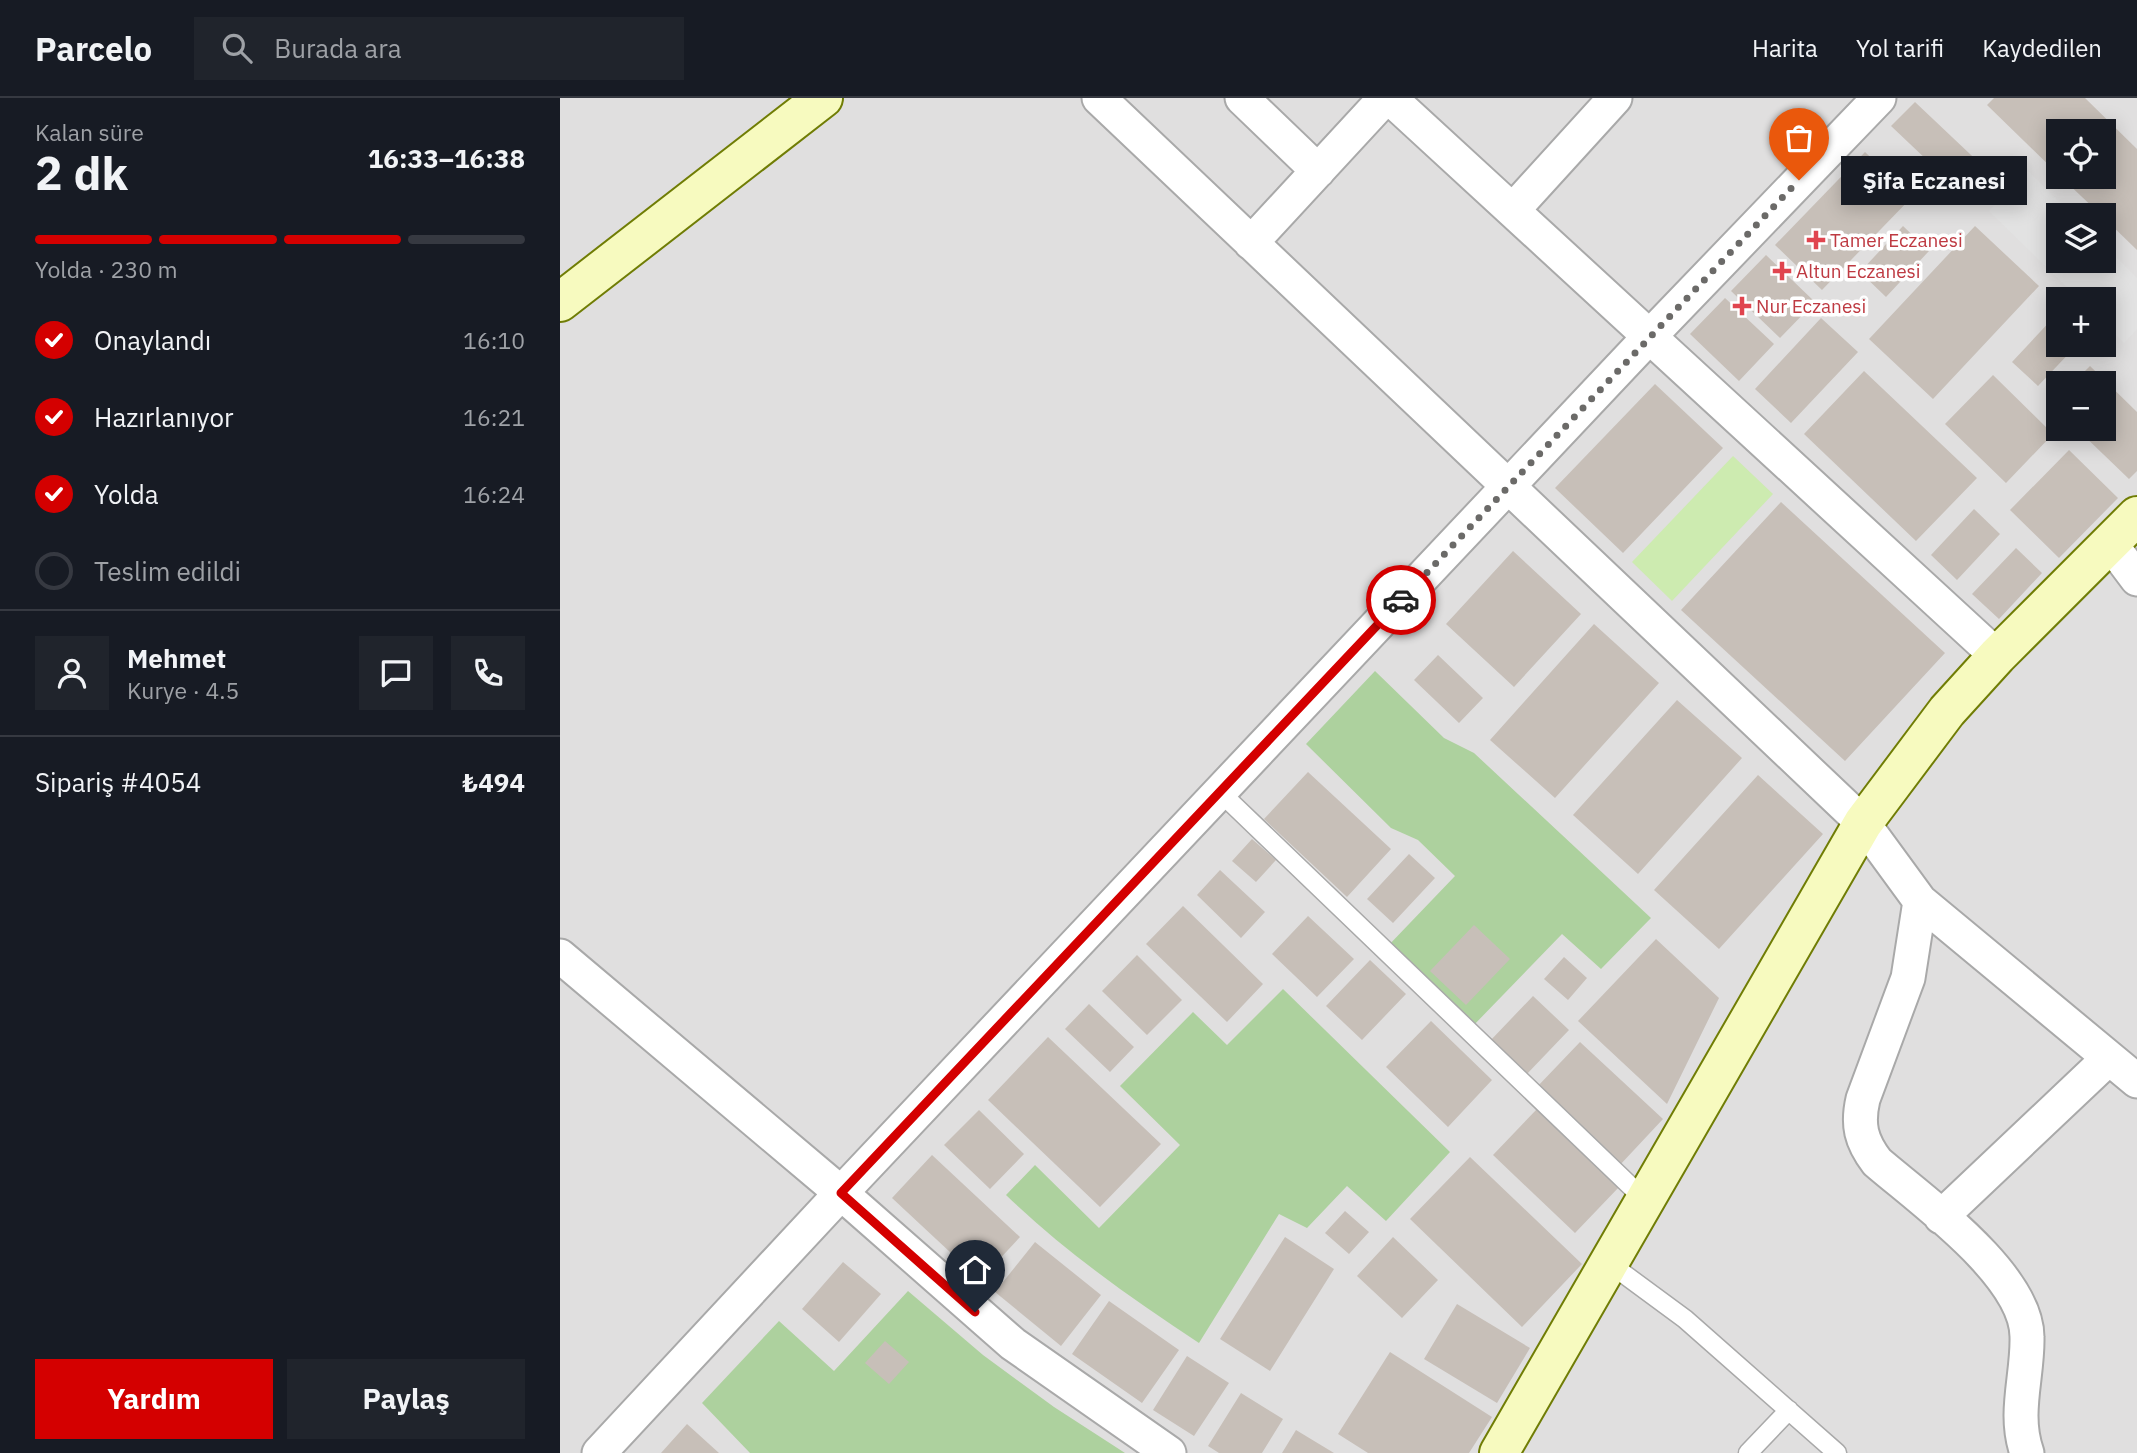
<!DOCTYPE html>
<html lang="tr">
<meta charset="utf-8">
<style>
body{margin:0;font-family:"IBM Plex Sans",sans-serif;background:#20242c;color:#f1f3f6;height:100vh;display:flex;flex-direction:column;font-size:26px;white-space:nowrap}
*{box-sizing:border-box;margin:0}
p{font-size:23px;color:#9ea1a6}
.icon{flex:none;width:38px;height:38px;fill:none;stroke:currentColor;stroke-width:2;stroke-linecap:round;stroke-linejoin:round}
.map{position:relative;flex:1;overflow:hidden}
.details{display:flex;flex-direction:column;background:#171b24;width:560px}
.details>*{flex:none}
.buttons{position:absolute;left:1486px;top:21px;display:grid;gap:14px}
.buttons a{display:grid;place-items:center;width:70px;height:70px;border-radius:0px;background:#171b24;box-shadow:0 4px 18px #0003;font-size:35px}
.pin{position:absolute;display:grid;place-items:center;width:60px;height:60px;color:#fff;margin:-72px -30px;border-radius:50% 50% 50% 0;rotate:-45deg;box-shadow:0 0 7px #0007}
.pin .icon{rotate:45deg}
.courier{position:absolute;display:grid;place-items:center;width:70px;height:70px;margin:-35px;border:5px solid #d40000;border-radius:50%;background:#fff;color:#222;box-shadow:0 2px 9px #0007}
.bubble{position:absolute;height:49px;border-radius:0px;background:#171b24;box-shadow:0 4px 18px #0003;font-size:23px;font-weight:800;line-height:49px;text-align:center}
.head em{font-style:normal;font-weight:800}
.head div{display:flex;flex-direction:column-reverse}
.head{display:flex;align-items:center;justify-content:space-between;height:119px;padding:0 35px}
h1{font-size:46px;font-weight:800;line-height:52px}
.bar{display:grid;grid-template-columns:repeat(4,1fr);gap:10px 7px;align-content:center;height:84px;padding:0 35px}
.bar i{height:9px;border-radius:5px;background:#363941}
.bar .active{background:#d40000}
.bar p{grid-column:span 4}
.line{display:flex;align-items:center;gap:18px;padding:0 35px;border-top:2px solid #363941}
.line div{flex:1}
.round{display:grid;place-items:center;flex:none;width:74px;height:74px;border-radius:0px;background:#20242c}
ol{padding:0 35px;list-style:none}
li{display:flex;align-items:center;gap:21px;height:77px}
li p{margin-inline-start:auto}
li .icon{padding:7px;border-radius:50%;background:#d40000;color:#fff;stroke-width:4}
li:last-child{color:#9ea1a6}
li i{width:38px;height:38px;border:4px solid #363941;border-radius:50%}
.button{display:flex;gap:14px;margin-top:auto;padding:14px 35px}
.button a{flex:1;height:80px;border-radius:0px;background:#d40000;color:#fff;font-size:28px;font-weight:800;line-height:80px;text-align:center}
.button a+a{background:#20242c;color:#f1f3f6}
header{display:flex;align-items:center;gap:42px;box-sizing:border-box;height:98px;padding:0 35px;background:#171b24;border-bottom:2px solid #363941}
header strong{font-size:33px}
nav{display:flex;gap:38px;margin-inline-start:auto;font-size:24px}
.search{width:490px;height:63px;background:#20242c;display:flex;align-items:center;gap:18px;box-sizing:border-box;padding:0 24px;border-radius:0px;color:#9ea1a6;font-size:26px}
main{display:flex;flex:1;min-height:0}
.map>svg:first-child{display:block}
</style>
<header>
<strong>Parcelo</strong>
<div class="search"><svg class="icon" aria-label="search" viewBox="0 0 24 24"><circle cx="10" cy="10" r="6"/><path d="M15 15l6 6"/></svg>Burada ara</div>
<nav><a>Harita</a><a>Yol tarifi</a><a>Kaydedilen</a></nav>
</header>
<main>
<section class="details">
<div class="head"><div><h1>2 dk</h1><p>Kalan süre</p></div><em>16:33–16:38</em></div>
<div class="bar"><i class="active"></i><i class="active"></i><i class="active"></i><i></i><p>Yolda · 230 m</p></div>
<ol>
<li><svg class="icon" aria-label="check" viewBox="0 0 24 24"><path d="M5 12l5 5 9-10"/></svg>Onaylandı<p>16:10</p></li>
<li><svg class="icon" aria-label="check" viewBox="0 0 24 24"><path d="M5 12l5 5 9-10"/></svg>Hazırlanıyor<p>16:21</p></li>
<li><svg class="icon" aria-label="check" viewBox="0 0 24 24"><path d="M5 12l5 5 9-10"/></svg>Yolda<p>16:24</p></li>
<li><i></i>Teslim edildi</li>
</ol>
<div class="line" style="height:126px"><a class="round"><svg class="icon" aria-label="person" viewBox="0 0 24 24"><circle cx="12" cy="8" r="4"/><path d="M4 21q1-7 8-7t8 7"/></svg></a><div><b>Mehmet</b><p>Kurye · 4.5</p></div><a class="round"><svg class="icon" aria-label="chat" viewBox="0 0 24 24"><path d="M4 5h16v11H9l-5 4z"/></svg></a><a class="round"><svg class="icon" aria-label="phone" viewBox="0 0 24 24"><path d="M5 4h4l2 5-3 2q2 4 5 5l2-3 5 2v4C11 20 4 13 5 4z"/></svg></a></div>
<div class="line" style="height:91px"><div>Sipariş #4054</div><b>₺494</b></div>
<div class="button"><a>Yardım</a><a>Paylaş</a></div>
</section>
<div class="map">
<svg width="1577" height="1355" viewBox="0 0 1577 1355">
<rect width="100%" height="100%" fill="#f2efe9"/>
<path fill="#e0dfdf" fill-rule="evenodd" d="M0 0H1577V1355H0ZM1498 33H1544V79H1498ZM1498 117H1544V163H1498ZM1498 201H1544V247H1498ZM1498 285H1544V331H1498Z"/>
<path fill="#cdebb0" d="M1173 358 1213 396 1112 503 1072 464Z"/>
<path fill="#add19e" d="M815 573 884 640 914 655 1091 820 1041 871 1002 836 911 930 826 850 895 778 858 742 831 730 746 646Z
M723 891 890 1054 826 1123 787 1088 747 1130 719 1116 639 1245C571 1200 505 1154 446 1097L475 1067 539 1130 620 1047 560 988 633 914 667 947Z
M348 1193 423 1257 494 1309 565 1355H190L142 1305 219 1223 274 1273Z"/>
<path fill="#e2e2e2" d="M1468 73 1513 117H1498V163H1544V147L1577 180V231L1564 245 1544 225V201H1519L1429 113Z"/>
<path fill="#c7bfb8" d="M1434 0H1525L1577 51V152L1544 120V117H1541L1501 79H1544V33H1498V76L1427 7Z
M1355 4 1429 74 1406 99 1331 28Z
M1305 54 1352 99 1262 192 1215 147Z
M1343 128 1369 153 1326 199 1300 174Z
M1415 128 1479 188 1373 301 1309 241Z
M1206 157 1255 204 1220 240 1171 193Z
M1165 200 1214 246 1179 283 1130 236Z
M1495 218 1498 221V247H1517L1478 288 1452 264Z
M1261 220 1298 254 1231 325 1195 291Z
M1530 268 1577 314V373L1569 381 1517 331H1544V285H1513Z
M1304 273 1417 380 1356 443 1244 336Z
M1433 277 1493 336 1446 385 1385 326Z
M1095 286 1163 350 1063 455 995 390Z
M1509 352 1558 400 1499 460 1450 412Z
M1221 404 1385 555 1285 663 1121 512Z
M1414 411 1440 436 1397 482 1371 457Z
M1456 450 1482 475 1439 521 1412 496Z
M953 453 1021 516 954 589 886 526Z
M1034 526 1099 585 995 700 930 642Z
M878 557 923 600 899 625 854 582Z
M1117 602 1182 660 1078 776 1013 717Z
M748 674 831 751 787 799 704 721Z
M1198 677 1263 736 1159 851 1094 792Z
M692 741 716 762 696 784 672 763Z
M849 756 875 780 833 825 807 801Z
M660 772 705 814 681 840 637 797Z
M623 808 703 886 667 924 586 846Z
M748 818 794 861 757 899 712 856Z
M914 827 950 861 906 907 870 873Z
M1096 841 1159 900 1107 1006 1018 923Z
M577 857 622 902 587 937 542 893Z
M1004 859 1027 880 1008 902 984 881Z
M810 862 846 896 802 942 766 908Z
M973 898 1009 932 965 978 929 944Z
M529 906 574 949 550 974 505 931Z
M871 923 932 982 888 1029 826 969Z
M488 939 601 1046 540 1109 428 1002Z
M1020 944 1103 1021 1059 1068 976 990Z
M977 1011 1060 1088 1015 1135 933 1057Z
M419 1012 464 1056 430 1091 384 1047Z
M372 1057 460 1139 420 1182 332 1100Z
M910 1059 1022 1166 962 1229 850 1121Z
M785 1113 809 1134 789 1156 765 1135Z
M725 1139 774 1171 710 1273 660 1241Z
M833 1139 878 1182 842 1220 797 1178Z
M475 1144 541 1197 501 1248 435 1194Z
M283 1164 321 1196 279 1244 242 1211Z
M549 1203 619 1252 582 1305 512 1256Z
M897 1206 970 1250 937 1305 864 1261Z
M325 1243 349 1264 329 1286 305 1265Z
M830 1254 932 1319 909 1355H808L778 1336Z
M627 1258 669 1285 634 1338 593 1312Z
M681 1295 723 1321 702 1355H659L648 1348Z
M127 1326 159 1355H101Z
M736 1332 774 1355H722Z"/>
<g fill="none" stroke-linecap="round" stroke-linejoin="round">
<defs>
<path id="lane" d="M660 694 1085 1102
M1049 1165 1125 1221 1277 1355
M1188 1355 1229 1312"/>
<path id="street" d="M539 0 1303 725 1360 803 1577 983
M682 0 758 73
M830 0 1437 558
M953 112 1055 0
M691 145 825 0
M1550 445 1577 481
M1360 803 1348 880 1303 1001C1297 1027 1301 1043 1317 1064 1361 1102 1467 1177 1467 1239 1468 1278 1453 1316 1467 1355
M0 858 281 1095 453 1246 609 1355
M1381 1119 1549 960
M39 1355 281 1095 1090 238 1319 0"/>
<path id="secondary" d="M0 204 263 0
M939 1355 1303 725 1387 613 1437 558 1577 418"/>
</defs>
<use href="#lane" stroke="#a9a9a9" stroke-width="21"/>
<use href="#street" stroke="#a9a9a9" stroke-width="37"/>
<use href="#secondary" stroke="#707d05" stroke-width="42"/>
<use href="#lane" stroke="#fff" stroke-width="18"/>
<use href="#street" stroke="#fff" stroke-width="33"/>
<use href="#secondary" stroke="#f7fabf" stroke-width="38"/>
</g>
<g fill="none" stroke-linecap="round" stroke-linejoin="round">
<path stroke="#6b6a68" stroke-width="7" stroke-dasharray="0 12.6" d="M841 502 1239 82"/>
<path stroke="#d40000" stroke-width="9" d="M415 1214 281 1095 841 502"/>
</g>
<g fill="#e0444e" stroke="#fff" stroke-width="2.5">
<path d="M1252.5 131.5h7v7h7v7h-7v7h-7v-7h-7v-7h7z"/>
<path d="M1218.5 162.5h7v7h7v7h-7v7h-7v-7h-7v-7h7z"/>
<path d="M1178.5 197.5h7v7h7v7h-7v7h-7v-7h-7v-7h7z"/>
</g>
<g text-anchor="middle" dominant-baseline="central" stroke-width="7" stroke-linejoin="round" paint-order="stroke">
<g font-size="19" fill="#be3a42" stroke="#fff" text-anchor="start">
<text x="1270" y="142">Tamer Eczanesi</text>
<text x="1236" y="173">Altun Eczanesi</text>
<text x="1196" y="208">Nur Eczanesi</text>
</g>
</g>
</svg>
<div class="buttons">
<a><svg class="icon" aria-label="locate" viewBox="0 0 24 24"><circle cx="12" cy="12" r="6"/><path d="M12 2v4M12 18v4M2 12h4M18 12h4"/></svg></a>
<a><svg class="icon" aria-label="layers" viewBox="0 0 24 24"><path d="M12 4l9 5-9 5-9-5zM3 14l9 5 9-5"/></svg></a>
<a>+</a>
<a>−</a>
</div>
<div class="pin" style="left:1239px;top:82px;background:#ea580c"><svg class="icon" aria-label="bag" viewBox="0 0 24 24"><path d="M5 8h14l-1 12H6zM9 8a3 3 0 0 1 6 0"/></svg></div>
<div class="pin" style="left:415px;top:1214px;background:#1f2937"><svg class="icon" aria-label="home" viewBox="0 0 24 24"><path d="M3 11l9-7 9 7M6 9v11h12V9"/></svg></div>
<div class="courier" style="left:841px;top:502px"><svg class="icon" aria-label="car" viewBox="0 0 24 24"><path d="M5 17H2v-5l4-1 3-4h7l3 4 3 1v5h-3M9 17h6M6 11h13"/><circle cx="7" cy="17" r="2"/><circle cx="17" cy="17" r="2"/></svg></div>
<div class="bubble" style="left:1281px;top:58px;width:186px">Şifa Eczanesi</div>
</div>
</main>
